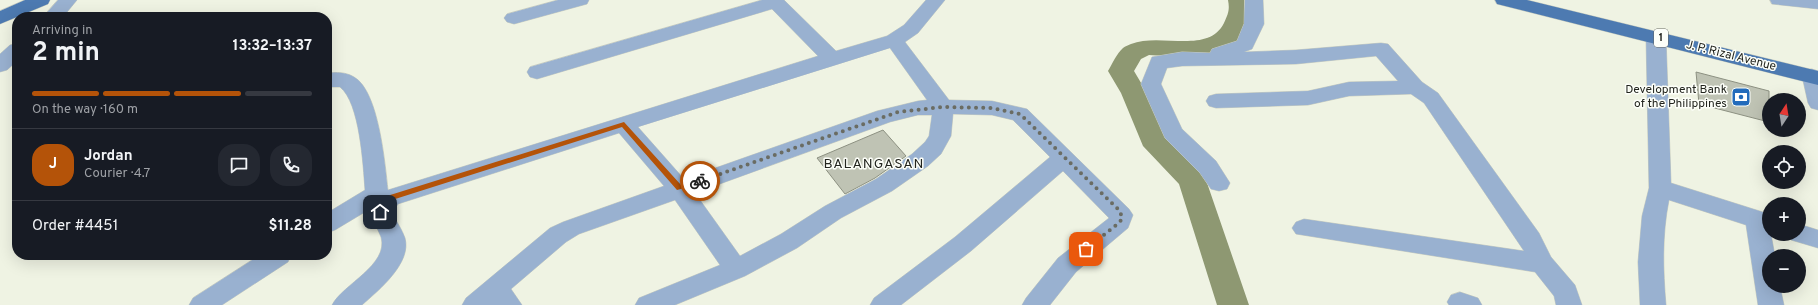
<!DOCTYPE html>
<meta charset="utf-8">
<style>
body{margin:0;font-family:Overpass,sans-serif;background:#242831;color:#f1f3f6;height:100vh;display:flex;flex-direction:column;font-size:15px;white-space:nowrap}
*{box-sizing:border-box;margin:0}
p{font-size:13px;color:#9ea1a6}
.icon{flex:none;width:22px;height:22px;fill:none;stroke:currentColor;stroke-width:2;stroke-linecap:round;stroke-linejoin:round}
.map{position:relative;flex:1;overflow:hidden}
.drawer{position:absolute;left:12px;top:12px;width:320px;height:248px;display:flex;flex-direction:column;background:#171b24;border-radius:16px;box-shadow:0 4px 16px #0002}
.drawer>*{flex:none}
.needle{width:26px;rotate:12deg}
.buttons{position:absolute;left:1762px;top:93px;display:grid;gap:8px}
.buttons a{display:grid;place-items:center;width:44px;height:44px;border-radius:50%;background:#171b24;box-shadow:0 4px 16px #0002;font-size:20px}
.pin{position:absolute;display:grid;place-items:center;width:34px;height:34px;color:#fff;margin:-17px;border-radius:8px;box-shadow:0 2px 6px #0006}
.courier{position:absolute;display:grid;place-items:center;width:40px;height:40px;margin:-20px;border:3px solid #b45309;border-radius:50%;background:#fff;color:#222;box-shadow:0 1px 5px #0007}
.headline em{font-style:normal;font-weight:700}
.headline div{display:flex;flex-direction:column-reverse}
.headline{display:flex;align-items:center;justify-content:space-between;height:68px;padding:0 20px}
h1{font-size:26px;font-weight:700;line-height:30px}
.bar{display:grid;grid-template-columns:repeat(4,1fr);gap:6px 4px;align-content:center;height:48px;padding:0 20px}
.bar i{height:5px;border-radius:3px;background:#363941}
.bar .active{background:#b45309}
.bar p{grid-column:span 4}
.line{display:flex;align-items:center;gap:10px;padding:0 20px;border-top:1px solid #363941}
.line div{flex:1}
.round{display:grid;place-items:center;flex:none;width:42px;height:42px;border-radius:16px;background:#242831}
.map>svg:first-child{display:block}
</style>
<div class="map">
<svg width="1818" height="305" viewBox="0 0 1818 305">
<rect width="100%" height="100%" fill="#eff3e3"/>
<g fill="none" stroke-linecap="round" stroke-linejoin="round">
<path fill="#8e9872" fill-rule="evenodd" d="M1228 0H1252L1254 10 1238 43 1221 53 1212 55 1181 57 1149 55 1141 59 1134 71 1147 93 1165 134 1202 172 1206 180 1249 305H1217L1179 184 1143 146 1121 93 1108 71C1112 64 1117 53 1123 48 1125 46 1129 45 1131 44 1160 32 1208 55 1224 23 1228 14 1230 10 1228 0Z"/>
</g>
<path fill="#bfc3b4" stroke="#8d9182" d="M1696 72 1769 91V122L1699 104Z
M883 130 906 156 875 178 845 194 817 158Z"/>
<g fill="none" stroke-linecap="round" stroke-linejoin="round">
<defs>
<path id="minor" d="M58 0H77L63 17H43Z
M558 0H589L587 4 514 24 507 22 504 18 507 14Z
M762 0H784L836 51 887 36 904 25 926 0H945L918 33 905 42 949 100 992 101 1027 109 1129 209 1133 215 1128 228 1076 272 1050 305H1022L1026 298 1058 258 1109 218 1063 171 971 251 901 305H870L874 298 955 237 1050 157 1013 120 992 115 953 114 951 136 941 154 928 166 892 191 841 218 797 248 745 276 675 305H635L639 298 720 265 675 200 579 234 566 242 511 289 522 305H462L466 298 550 228 563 222 664 186 619 133 398 204 392 213C396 221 402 229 405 238 412 263 379 290 362 305H332C343 284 389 265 381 237 378 229 372 220 368 212L370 209 335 230 327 233V213L365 190C363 165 360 103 340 87H327V73C336 72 346 72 354 77 379 91 385 164 388 190L818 56 772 9 537 79 530 77 527 72 530 67ZM890 48 927 100 918 101 877 111 684 179 638 127ZM918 115H932L929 136 925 142 912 154 876 179 825 206 781 234 740 256 695 193 890 122Z
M1245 0H1263L1264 24 1252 49 1244 52 1296 50 1381 43 1388 44 1422 82 1438 93 1539 233 1551 257 1575 285 1582 305H1556L1554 296 1535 272 1296 234 1292 228 1296 222 1304 219 1524 251 1424 103 1411 94 1349 96 1308 105 1216 108 1209 106 1206 101 1209 96 1216 94 1308 91 1349 82 1398 81 1376 56 1296 64 1182 66 1167 68 1161 84 1182 129 1216 161 1230 183 1227 189 1219 191 1211 189 1200 173 1165 138 1141 84 1152 57 1182 52 1210 53 1212 49 1237 41 1244 24Z
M1770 0H1818V9L1772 4Z
M1656 31 1663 33 1666 37 1671 183 1769 214V234H1771L1775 256H1769V286H1780L1784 305H1758L1746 225 1669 200C1662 235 1663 269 1666 305H1640L1638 262 1642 216 1649 188 1646 37 1649 33Z
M17 44V61L7 70 0 72V54L10 45Z
M1812 69 1818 71V110L1811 108 1808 103 1802 76 1805 71Z
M1799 224 1818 230V248L1791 240 1788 234H1799Z
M260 255H291L288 262 222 305H189L193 298Z
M1460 292 1478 298 1482 305H1449L1447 302 1451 295Z"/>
<path id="major" d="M25 0H50L48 4 0 24V11Z
M1495 0H1527L1818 71V85L1497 4Z"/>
</defs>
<use href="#minor" stroke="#cacec0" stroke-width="1"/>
<use href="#major" stroke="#cacec0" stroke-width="1"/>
<use href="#minor" fill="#99b1d0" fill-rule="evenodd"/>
<use href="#major" fill="#4d7ab1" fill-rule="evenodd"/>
</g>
<path fill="#b45309" d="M624 122 681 185 700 179H703V183L677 190 622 127 392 200 383 214H378L377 212 387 196Z"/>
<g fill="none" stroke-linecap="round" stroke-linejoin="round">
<path stroke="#6a6c63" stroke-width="4" stroke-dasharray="0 7.2" d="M700 181 898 112 943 107 992 108 1020 114 1120 211 1122 218 1120 222 1086 249"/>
</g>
<defs>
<symbol id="bank-square" viewBox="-11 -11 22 22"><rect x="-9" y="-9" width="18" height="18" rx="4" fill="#226bbb" stroke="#fdfff9"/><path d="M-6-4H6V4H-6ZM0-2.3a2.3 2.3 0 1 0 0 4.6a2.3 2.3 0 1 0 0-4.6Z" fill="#fff"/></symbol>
</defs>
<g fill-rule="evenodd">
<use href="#bank-square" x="1730" y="86" width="22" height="22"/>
</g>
<g text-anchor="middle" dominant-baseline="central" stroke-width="3" stroke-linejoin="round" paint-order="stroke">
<rect fill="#fdfff9" stroke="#646660" stroke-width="1" x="1654" y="29" width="14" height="18" rx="3"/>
<g font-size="11" font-weight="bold" fill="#22241e">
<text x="1661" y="38">1</text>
</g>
<g font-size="12" fill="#22241e" stroke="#fdfff9">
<text transform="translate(1731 56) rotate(14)">J. P. Rizal Avenue</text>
</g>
<g font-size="12" fill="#22241e" stroke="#fdfff9" text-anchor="end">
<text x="1727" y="90">Development Bank<tspan x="1727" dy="14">of the Philippines</tspan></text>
</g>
<g font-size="14" letter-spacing="1" fill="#22241e" stroke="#fdfff9">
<text x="874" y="164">BALANGASAN</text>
</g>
</g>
</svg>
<div class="buttons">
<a><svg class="needle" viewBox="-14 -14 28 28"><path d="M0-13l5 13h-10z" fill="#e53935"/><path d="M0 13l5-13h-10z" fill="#9ea1a6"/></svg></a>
<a><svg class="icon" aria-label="locate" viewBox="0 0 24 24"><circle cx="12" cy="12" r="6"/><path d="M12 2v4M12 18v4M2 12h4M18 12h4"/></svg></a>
<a>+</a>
<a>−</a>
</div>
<div class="pin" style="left:1086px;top:249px;background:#ea580c"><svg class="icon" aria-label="bag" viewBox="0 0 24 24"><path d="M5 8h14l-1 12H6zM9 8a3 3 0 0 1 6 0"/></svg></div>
<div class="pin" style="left:380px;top:212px;background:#1f2937"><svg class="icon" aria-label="home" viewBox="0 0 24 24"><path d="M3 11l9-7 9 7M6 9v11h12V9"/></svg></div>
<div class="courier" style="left:700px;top:181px"><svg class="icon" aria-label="bike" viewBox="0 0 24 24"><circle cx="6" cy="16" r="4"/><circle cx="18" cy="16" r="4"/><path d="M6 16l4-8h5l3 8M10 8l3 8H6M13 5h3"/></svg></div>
<section class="drawer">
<div class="headline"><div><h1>2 min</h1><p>Arriving in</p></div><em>13:32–13:37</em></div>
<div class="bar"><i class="active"></i><i class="active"></i><i class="active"></i><i></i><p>On the way · 160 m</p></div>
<div class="line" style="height:72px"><b class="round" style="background:#b45309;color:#fff">J</b><div><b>Jordan</b><p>Courier · 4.7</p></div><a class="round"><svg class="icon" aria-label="chat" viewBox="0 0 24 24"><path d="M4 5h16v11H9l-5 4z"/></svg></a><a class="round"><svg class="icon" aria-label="phone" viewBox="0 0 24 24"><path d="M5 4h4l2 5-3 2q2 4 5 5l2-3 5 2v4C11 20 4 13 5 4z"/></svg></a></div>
<div class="line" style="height:52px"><div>Order #4451</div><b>$11.28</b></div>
</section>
</div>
